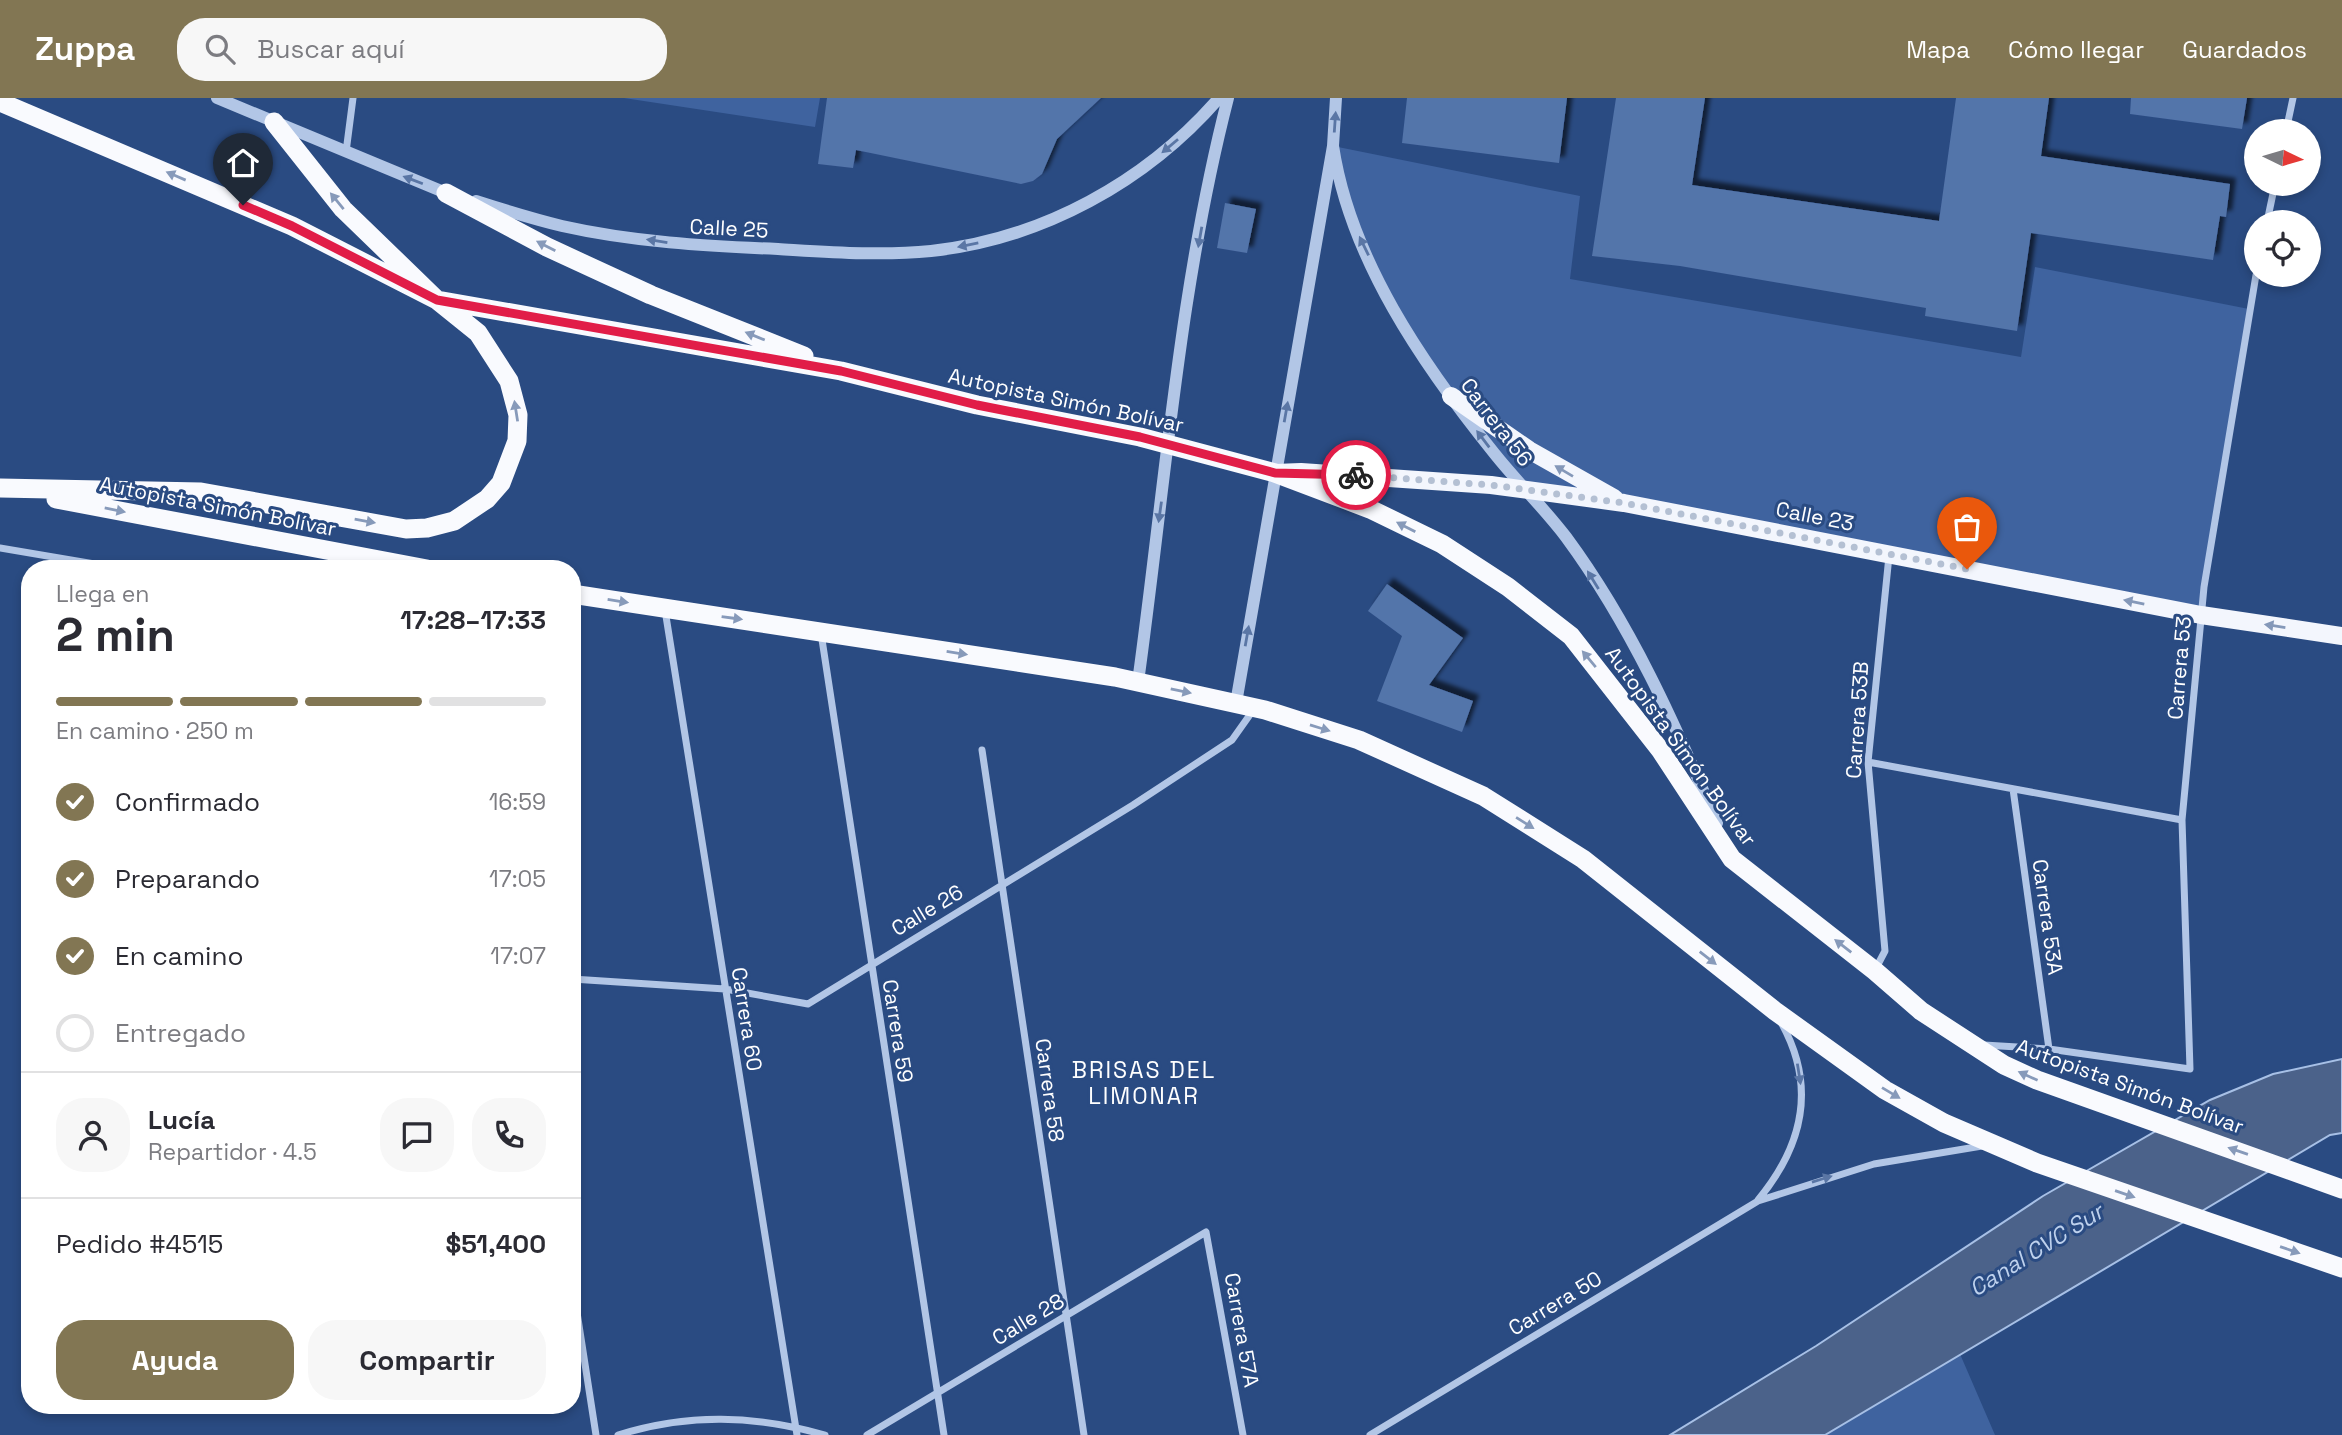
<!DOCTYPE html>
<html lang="es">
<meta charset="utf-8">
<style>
body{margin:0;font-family:"Space Grotesk",sans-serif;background:#f7f7f7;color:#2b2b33;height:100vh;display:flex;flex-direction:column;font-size:26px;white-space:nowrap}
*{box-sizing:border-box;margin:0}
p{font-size:23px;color:#7c7c81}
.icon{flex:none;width:38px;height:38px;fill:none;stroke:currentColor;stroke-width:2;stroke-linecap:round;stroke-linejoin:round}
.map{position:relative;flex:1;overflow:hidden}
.details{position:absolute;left:21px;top:462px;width:560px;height:854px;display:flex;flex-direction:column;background:#fff;border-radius:28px;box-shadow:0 4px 10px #0003}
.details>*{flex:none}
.needle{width:46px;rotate:95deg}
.buttons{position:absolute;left:2244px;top:21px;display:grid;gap:14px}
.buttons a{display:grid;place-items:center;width:77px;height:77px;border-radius:50%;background:#fff;box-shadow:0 4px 10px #0003;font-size:35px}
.pin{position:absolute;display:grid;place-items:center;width:60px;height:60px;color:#fff;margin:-72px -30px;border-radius:50% 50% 50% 0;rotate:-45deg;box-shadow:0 0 7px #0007}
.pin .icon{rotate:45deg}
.courier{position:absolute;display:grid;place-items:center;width:70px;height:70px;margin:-35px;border:5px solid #e11d48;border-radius:50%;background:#fff;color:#222;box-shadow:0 2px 9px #0007}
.head em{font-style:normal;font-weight:700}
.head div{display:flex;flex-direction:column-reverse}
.head{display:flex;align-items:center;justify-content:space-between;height:119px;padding:0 35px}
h1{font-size:46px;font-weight:700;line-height:52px}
.bar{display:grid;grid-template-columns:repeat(4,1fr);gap:10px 7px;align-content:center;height:84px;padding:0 35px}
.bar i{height:9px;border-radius:5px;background:#e1e1e2}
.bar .current{background:#827653}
.bar p{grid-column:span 4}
.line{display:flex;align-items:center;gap:18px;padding:0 35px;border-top:2px solid #e1e1e2}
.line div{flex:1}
.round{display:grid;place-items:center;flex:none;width:74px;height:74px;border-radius:28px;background:#f7f7f7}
ol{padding:0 35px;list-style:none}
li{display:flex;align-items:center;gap:21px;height:77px}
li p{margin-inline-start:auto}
li .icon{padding:7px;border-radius:50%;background:#827653;color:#fff;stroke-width:4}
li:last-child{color:#7c7c81}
li i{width:38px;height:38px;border:4px solid #e1e1e2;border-radius:50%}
.button{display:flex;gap:14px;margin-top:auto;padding:14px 35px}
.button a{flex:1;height:80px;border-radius:28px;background:#827653;color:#fff;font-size:28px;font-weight:700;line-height:80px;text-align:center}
.button a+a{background:#f7f7f7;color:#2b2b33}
header{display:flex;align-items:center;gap:42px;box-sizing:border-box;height:98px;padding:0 35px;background:#827653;color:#fff}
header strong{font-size:33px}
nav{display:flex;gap:38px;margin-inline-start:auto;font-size:24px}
.search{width:490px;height:63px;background:#f7f7f7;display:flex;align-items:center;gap:18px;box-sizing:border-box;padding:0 24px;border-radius:28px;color:#7c7c81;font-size:26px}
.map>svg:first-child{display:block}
</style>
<header>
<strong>Zuppa</strong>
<div class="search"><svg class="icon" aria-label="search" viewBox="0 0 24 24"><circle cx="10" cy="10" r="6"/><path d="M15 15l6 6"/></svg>Buscar aquí</div>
<nav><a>Mapa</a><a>Cómo llegar</a><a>Guardados</a></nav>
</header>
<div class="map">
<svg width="2342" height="1337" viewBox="0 0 2342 1337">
<defs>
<filter id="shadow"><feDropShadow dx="6" dy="-6" stdDeviation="2" flood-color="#0009"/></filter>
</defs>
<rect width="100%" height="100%" fill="#2a4b82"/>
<path fill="#3f639f" d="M624 0H820L815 29Z
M1333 48 1580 98 1570 181 2021 259 2035 169 2249 211 2201 517 1526 394 1414 243 1353 126Z
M1960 1256 1995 1337H1825Z"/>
<path fill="#4b628a" stroke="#a7c0e6" stroke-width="2" d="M2342 961V1035L2330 1037 1825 1337H1670L1816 1248 2043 1098 2210 1002 2273 976Z"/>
<path fill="#5374aa" filter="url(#shadow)" d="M827 0H1101L1057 41 1042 76 1033 83 1021 86 856 52 853 70 818 66Z
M1407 0H1567L1559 65 1402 45Z
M1616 0H1705L1692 87 1939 123 1956 0H2049L2041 58 2230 86 2226 119 2220 118 2213 162 2031 135 2017 233 1925 218 1926 210 1680 168 1592 158Z
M2131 0H2247L2242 31 2130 16Z
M1225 105 1256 111 1247 155 1217 150Z
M1387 486 1463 540 1429 587 1473 603 1462 634 1377 603 1402 538 1368 513Z"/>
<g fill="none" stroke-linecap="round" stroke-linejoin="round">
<path stroke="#b2c6e6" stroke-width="7" d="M2286 33 2293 0
M346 54 353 0
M2267 124 2275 86
M0 450 124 471
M665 512 797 1337
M821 535 944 1337
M982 652 1084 1337
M1868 664 2182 722
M2013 691 2049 951
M1875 872 1885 853 1868 664 1889 458
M572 881 725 891 808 906 1133 707 1232 642 1254 611
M1984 947 2049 951 2190 971 2182 722 2204 489 2256 177
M1758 1102C1802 1049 1817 990 1782 926
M572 1182 596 1337
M618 1337C689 1315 753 1317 825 1337
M867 1337 1206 1134 1243 1337
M1370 1337 1758 1103 1874 1066 1982 1048"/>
<path stroke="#b2c6e6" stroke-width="12" d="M217 0 451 97
M1333 48C1350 161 1423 267 1494 355 1517 384 1544 410 1566 439 1631 527 1675 626 1717 725
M476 103C504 112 533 121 562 128 633 144 705 148 778 151 829 154 880 158 931 153 1042 141 1146 84 1219 0
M1138 584C1165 389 1179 190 1228 0
M1236 605 1333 48 1336 0"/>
<path stroke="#f3f6fd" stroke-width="18" d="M1451 298 1529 352 1614 400
M1275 375 1301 374 1491 387 1624 405 2201 517 2342 538"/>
<path stroke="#f9fafe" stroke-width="19" d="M0 4 292 128 437 202 841 273 977 307 1140 339 1275 375 1370 411 1442 446 1508 489 1571 538 1661 653 1732 761 1875 873 1921 913 2004 967 2037 982 2342 1091
M446 95 547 149 651 197 804 258
M0 390 201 394 406 431 427 430 454 423 487 401 501 385 517 343 518 317 509 283 478 235 437 202 343 111 274 24
M56 401 427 471
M572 496 1115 579 1265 612 1359 642 1483 698 1583 761 1775 913 1885 992 1944 1025 2037 1065 2342 1170"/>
</g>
<defs><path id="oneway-solid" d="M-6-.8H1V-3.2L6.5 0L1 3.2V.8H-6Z" transform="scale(1.75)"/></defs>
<g fill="#5a76a5">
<use href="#oneway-solid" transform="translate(1335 24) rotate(-86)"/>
<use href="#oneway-solid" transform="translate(1170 48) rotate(140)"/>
<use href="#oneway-solid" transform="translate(413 82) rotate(-159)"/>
<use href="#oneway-solid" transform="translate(1200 139) rotate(100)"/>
<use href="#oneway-solid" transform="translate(657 143) rotate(-171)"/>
<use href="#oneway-solid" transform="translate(968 147) rotate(169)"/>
<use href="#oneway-solid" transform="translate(1364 148) rotate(-116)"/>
<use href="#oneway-solid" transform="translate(1286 314) rotate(-80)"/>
<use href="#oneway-solid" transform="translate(1483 341) rotate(-127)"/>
<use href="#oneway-solid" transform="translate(1160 414) rotate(98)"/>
<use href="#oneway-solid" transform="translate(1593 482) rotate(-122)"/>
<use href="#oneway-solid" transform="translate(1247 538) rotate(-80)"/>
<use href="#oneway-solid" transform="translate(1799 976) rotate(81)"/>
<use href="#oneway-solid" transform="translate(1822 1081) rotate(-17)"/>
</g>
<g fill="#879aba">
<use href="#oneway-solid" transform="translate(176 78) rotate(-157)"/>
<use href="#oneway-solid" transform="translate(337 103) rotate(-129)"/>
<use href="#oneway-solid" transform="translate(546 148) rotate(-153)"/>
<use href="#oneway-solid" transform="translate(755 238) rotate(-158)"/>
<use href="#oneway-solid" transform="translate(516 313) rotate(-99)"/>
<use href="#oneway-solid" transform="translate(115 412) rotate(11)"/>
<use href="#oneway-solid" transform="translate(365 423) rotate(10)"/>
<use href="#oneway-solid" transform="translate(1406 429) rotate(-153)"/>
<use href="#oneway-solid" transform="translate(618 503) rotate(9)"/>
<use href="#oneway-solid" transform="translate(732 520) rotate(8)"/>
<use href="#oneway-solid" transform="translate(957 555) rotate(9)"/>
<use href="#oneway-solid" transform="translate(1589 561) rotate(-130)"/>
<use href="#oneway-solid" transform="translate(1181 593) rotate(12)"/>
<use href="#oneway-solid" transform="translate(1320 630) rotate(17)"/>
<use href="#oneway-solid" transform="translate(1525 725) rotate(32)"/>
<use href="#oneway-solid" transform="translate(1843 848) rotate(-142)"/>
<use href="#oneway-solid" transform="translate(1708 860) rotate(38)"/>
<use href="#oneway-solid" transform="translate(2028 978) rotate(-156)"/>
<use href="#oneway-solid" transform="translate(1891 995) rotate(31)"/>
<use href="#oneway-solid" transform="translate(2238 1053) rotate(-161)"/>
<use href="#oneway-solid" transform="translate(2125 1096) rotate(19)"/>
<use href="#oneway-solid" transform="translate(2290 1152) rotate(19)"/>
</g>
<g fill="#8498b9">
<use href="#oneway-solid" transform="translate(1564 373) rotate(-149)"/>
<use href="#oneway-solid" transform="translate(2134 504) rotate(-169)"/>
<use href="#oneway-solid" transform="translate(2275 528) rotate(-171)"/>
</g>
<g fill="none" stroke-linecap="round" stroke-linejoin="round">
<path stroke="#b4c0d3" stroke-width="7" stroke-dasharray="0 12.6" d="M1356 377 1491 387 1624 405 1967 471"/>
<path stroke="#e11d48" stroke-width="9" d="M243 107 292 128 437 202 841 273 977 307 1140 339 1275 375 1356 377"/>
</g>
<g text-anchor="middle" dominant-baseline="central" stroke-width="6" stroke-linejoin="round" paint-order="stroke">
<g font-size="21" fill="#fff" stroke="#2a4b82">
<text transform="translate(729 130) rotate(3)">Calle 25</text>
<text transform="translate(1066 302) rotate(12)">Autopista Simón Bolívar</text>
<text transform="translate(1497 324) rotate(53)">Carrera 56</text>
<text transform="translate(218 408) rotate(11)">Autopista Simón Bolívar</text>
<text transform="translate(1815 418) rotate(11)">Calle 23</text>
<text transform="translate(2179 570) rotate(-85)">Carrera 53</text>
<text transform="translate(1857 622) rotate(-86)">Carrera 53B</text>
<text transform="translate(1681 648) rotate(54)">Autopista Simón Bolívar</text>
<text transform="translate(927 812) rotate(-31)">Calle 26</text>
<text transform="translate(2048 819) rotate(82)">Carrera 53A</text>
<text transform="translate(747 921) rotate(81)">Carrera 60</text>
<text transform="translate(898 933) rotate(81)">Carrera 59</text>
<text transform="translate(2130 988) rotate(20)">Autopista Simón Bolívar</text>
<text transform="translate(1050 992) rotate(82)">Carrera 58</text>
<text transform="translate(1555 1205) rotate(-31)">Carrera 50</text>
<text transform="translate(1028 1221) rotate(-31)">Calle 28</text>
<text transform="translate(1242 1232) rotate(80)">Carrera 57A</text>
</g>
<g font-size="23" letter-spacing="2" fill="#fff" stroke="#2a4b82">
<text x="1144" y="972">BRISAS DEL<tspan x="1144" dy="26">LIMONAR</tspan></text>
</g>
<g font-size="23" font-style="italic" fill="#bed1ed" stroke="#2a4b82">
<text transform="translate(2036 1152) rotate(-32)">Canal CVC Sur</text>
</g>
</g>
</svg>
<div class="buttons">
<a><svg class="needle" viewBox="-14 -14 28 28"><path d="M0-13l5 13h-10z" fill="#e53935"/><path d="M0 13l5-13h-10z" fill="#7c7c81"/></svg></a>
<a><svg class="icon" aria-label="locate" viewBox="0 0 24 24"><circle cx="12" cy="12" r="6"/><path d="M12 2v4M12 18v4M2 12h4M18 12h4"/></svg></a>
</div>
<div class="pin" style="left:1967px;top:471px;background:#ea580c"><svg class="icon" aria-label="bag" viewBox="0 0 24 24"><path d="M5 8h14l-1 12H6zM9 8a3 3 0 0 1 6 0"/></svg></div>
<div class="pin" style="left:243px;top:107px;background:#1f2937"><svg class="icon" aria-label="home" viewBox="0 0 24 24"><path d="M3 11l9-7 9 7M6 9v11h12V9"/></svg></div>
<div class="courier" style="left:1356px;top:377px"><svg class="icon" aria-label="bike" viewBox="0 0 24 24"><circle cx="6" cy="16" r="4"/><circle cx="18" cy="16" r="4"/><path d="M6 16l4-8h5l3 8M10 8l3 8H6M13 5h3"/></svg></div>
<section class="details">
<div class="head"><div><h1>2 min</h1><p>Llega en</p></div><em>17:28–17:33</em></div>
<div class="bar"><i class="current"></i><i class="current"></i><i class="current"></i><i></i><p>En camino · 250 m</p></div>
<ol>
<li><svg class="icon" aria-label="check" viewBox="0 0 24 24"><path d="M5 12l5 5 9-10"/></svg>Confirmado<p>16:59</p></li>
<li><svg class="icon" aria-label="check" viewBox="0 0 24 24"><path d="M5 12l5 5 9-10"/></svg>Preparando<p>17:05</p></li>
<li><svg class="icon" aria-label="check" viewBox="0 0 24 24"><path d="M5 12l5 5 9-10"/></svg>En camino<p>17:07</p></li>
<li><i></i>Entregado</li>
</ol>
<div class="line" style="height:126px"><a class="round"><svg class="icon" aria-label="person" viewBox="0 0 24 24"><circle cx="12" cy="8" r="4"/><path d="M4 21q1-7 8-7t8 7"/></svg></a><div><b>Lucía</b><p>Repartidor · 4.5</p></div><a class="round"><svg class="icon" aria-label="chat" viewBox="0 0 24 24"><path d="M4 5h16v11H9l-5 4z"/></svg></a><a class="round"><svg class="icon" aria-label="phone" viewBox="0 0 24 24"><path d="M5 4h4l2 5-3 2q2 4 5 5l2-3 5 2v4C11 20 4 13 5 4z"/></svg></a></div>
<div class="line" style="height:91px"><div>Pedido #4515</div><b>$51,400</b></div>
<div class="button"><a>Ayuda</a><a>Compartir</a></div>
</section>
</div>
